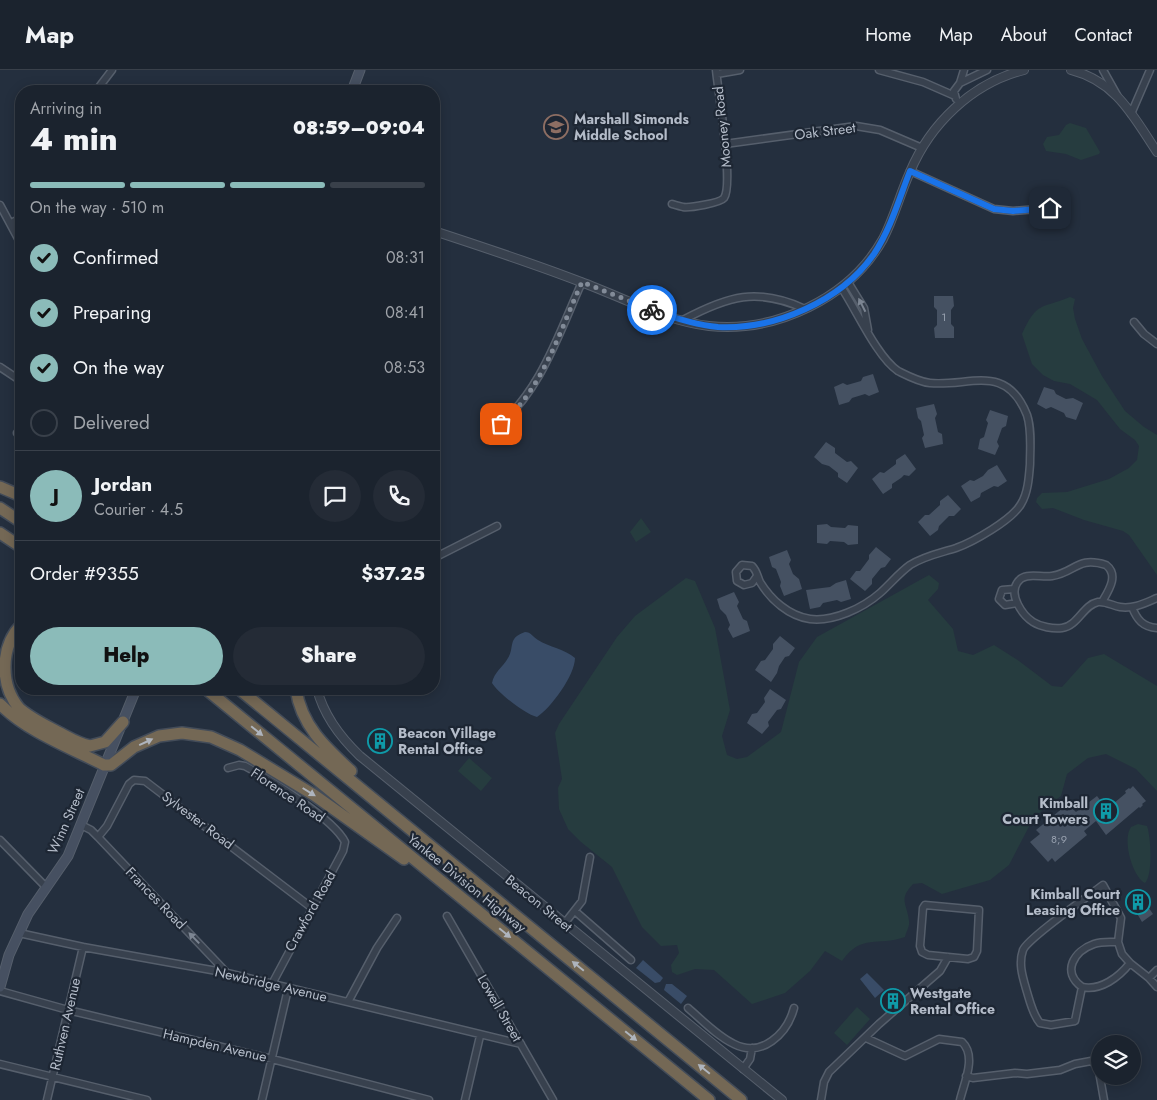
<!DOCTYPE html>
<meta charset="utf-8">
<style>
body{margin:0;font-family:Jost,sans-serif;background:#242b36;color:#f1f3f6;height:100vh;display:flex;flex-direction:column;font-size:19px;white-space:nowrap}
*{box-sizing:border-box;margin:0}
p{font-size:16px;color:#a0a4aa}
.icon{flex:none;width:28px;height:28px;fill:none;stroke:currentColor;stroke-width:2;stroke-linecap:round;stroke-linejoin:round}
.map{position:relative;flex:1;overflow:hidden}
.panel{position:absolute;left:15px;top:15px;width:425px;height:610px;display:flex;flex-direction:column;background:#1b232e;border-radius:20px;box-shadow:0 2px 12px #0003,0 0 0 1px #39404a}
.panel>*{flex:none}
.buttons{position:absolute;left:1091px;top:965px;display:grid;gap:10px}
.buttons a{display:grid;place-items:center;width:50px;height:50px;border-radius:50%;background:#1b232e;box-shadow:0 2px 12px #0003,0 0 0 1px #39404a;font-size:25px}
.pin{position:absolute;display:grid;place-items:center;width:42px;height:42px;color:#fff;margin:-21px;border-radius:10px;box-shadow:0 2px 8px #0006}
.courier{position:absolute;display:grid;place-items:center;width:50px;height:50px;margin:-25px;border:4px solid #1a73e8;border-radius:50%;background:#fff;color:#222;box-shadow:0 1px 6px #0007}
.head em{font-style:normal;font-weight:800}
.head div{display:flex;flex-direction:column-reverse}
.head{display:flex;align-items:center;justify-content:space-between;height:85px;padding:0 15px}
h1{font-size:32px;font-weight:800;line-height:38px}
.bar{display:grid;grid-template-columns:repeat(4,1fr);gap:8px 5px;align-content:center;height:60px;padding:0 15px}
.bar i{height:6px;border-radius:4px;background:#39404a}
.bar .selected{background:#8bbbb9}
.bar p{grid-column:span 4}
.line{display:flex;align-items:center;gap:12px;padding:0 15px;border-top:1px solid #39404a}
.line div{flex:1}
.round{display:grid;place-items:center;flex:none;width:52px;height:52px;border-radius:26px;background:#242b36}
ol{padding:0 15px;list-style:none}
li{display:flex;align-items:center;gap:15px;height:55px}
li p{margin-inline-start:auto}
li .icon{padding:5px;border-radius:50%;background:#8bbbb9;color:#111;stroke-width:4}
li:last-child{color:#a0a4aa}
li i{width:28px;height:28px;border:2px solid #39404a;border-radius:50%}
.primary-button{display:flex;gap:10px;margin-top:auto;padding:10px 15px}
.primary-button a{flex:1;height:58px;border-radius:30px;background:#8bbbb9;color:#111;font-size:20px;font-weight:800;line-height:58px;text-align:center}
.primary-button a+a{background:#242b36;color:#f1f3f6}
header{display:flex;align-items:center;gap:30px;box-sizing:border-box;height:70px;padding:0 25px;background:#1b232e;border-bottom:1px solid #39404a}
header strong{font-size:24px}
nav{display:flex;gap:28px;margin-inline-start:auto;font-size:18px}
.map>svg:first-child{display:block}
</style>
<header>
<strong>Map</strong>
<nav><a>Home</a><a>Map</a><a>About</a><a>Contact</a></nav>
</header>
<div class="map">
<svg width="1157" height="1030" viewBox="0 0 1157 1030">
<rect width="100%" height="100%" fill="#242f3e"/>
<path fill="#263c3f" d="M1070 53 1086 58 1100 82 1099 84 1081 90 1066 84 1046 81 1043 74 1047 67 1059 65 1066 55Z
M1070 227 1075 229 1073 238 1075 249 1082 269 1102 306 1125 341 1144 357 1157 365V505L1129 465 1123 461 1084 450 1053 438 1042 439 1036 432 1037 428 1042 423 1067 422 1109 409 1129 398 1137 390 1139 376 1135 370 1120 359 1097 330 1070 314 1054 311 1043 305 1032 294 1022 264C1037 231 1041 239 1070 227Z
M641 448 651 462 636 472 630 462Z
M929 505 939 513 938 519 928 530 953 559 958 581 973 585 994 575 1019 591 1052 616 1062 617 1088 588 1104 584 1157 616V721L1136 699 1106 684 1088 688 1067 704 1061 726 1034 747 1009 795 990 810 942 824 922 813 913 814C898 830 907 833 909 851 910 856 906 862 905 867 877 877 862 863 842 891L825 881 810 901 785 923 752 934 714 900 695 899 677 905 672 902 671 895 679 883 677 875 661 876 642 857 612 797 581 772 568 759 559 739 558 718 562 709 555 663 559 654 617 567 635 546 686 508 695 511 715 558 730 640 722 666 727 685 737 689 747 687 781 662 799 592 817 567Z
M469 688 492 708 481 721 458 701Z
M1138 754 1147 756C1151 767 1153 805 1145 813 1132 806 1122 769 1131 757Z
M857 937 870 949 847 975 834 963Z"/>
<path fill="#394c67" d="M525 562C531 562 533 567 538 570 549 577 565 579 575 588 575 605 551 638 537 647 525 644 498 623 492 613 494 602 503 597 508 588 515 577 507 568 525 562Z
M643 890 661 906 663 908 660 912 655 913 636 898Z
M867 903 884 920 875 928 860 909Z
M666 914H672L687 926 681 934 664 920Z"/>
<path fill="#455162" d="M934 226H953L954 236 951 240V254L954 257V268H935L934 258 937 255V240L934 237Z
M873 304 879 322 869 326 865 324 852 328 849 332 839 335 834 317 843 313 847 315 861 311 863 307Z
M1044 317 1054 320 1056 324 1066 329 1073 328 1083 333 1076 350 1066 347 1064 343 1051 337 1046 339 1037 334Z
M934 334 937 344 935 348 938 362 942 364 943 374 925 378 922 368 924 365 921 351 918 348 916 338Z
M990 340 1008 346 1006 356 1002 358 997 372 999 376 995 385 978 379 980 369 984 367 988 353 986 350Z
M826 372 835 378V383L847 392 851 391 858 398 847 413 838 407V403L829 396 822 394 814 387Z
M905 384 916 399 909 406 904 405 901 408 892 414V418L883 424 872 409 880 402 884 403 896 394V390Z
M997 395 1007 411 998 417 994 416 981 423 980 427 971 432 961 416 970 410 974 411 983 406 988 400Z
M948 425 961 439 954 446H949L939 456 938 460 930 466 918 452 925 445H929L940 435V431Z
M827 454 831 457 845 458 848 455 858 456V474L848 475 844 472 830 471 827 474 817 473V455Z
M876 477 891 489 885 497 881 498 872 509V514L865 521 850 509 856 501H860L869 489V485Z
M787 480 791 490 789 494 793 504 799 509 802 519 784 526 780 516 781 512 776 499 772 497 769 487Z
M846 510 851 529 841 532 837 530 823 533 820 537 810 539 806 520 830 517 836 513Z
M734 522 739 532 737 536 743 549 747 551 750 561 733 568 728 559 730 555 726 545 720 539 717 529Z
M780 566 795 578 789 586 785 587 779 596 777 603 771 612 755 600 761 591 765 590 773 579V574Z
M770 619 786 630 781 639 777 640 768 652 769 656 762 664 747 653 752 644 757 643 765 632 764 628Z
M1133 716 1146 731 1142 734 1143 735 1140 738 1139 737 1106 765 1096 751 1084 761 1087 765 1055 792 1052 788 1048 792 1030 772 1040 764 1036 760 1064 737 1067 741 1071 737 1076 742 1097 726 1107 739 1126 723 1125 721 1129 718 1130 719Z
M1137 821 1153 844 1142 852 1128 828Z
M898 919 904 926 888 940 882 934Z"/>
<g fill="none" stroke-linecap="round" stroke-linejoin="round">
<defs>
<path id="minor" d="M879 0 923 12 955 26
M1103 0 1117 25
M717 4 740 0
M960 13 964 0
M96 21 112 0
M956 29 954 21 960 13 987 0
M1131 44 1150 0
M725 74 856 56 880 60 922 78
M910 101 994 139 1013 141 1050 138
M672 134C675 135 679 136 683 137 690 138 720 133 724 128 734 114 718 21 716 0
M0 135 21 174
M11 153 21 148
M848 212 864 238 868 260
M683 250C728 226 757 217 805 239
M1134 252 1144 264 1157 274
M0 297 21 311
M494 359C540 324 559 263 582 212
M17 363H21
M434 488 497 456
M757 506 752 513 744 515 737 511 736 502 742 495 752 496C757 501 757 506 760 512 771 530 789 546 810 549 833 552 863 538 880 523 890 514 899 503 910 495 924 486 940 483 956 478 973 472 1012 450 1021 434 1028 423 1029 407 1030 394 1030 379 1032 360 1027 345 1006 292 969 317 930 313 919 312 908 306 898 301 877 287 856 239 841 217
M1014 519 1002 520 999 529 1005 535 1017 533
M1102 532C1109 520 1119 505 1106 495 1077 486 1076 502 1052 506 1041 508 1024 501 1017 513 1009 525 1022 545 1033 552 1041 557 1053 559 1062 558 1078 556 1083 535 1098 532 1106 531 1113 536 1120 537 1134 539 1145 533 1157 528
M1132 537C1137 550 1143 557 1157 558
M228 698 239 695 245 696C269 709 334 749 345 772L343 781 272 914
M81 755 91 760 98 767 227 903
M98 767 107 756 129 714 134 710 145 711 312 838
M0 770 46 817
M925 835 979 840 977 881 974 887 968 889 928 885 922 882 920 876 923 838Z
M576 842 631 890
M447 846 553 1030
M564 854 582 831 590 787
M19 863 83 877 228 903 521 974
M1130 893 1149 908 1157 917
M1149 908 1157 900
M1082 917C1101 921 1119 907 1130 893L1122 884 1118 872C1110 872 1102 871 1094 874 1074 881 1061 902 1082 917L1075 951 1051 955 1040 953C1033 945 1030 932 1027 922 1023 908 1018 894 1023 880 1028 868 1090 825 1103 815L1121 848 1118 872
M0 921 68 940 272 989 429 1030
M348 932 377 878 397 848
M688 938C702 950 717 966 734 974 762 988 787 964 794 938
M866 968 905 986 939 969 962 972C977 986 964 1013 960 1030
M0 994 147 1030
M743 999 750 989 752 978
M966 1006 973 1008 1015 1003 1027 1004 1060 1000 1075 994 1091 991 1098 996 1104 1030
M47 1030 83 877
M262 1030 288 919
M465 1030 480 966
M821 1030 824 1012 829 1002 879 954 940 901 948 887"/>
<path id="tertiary" d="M1071 0C1117 12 1133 46 1157 82
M434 161C483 177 532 193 581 212 622 227 665 251 709 256 776 263 850 228 883 169 894 148 900 124 910 102 930 54 972 13 1024 0
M317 619C324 646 340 667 360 686L782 1030"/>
<path id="secondary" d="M352 21 360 0
M0 917 9 885 28 844 68 786 136 619"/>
<path id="motorway" d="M0 417 21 426
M0 438 21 452
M0 463 21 477
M21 555C0 577 0 615 19 638 30 648 45 655 58 662 68 667 79 674 90 676L105 672 123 652
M206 619 709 1030
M239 619 741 1030
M296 619C301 655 325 677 351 701
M0 634C26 661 71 678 104 695H111L134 677 159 666 182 663 211 667 240 680 314 725 404 789"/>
</defs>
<use href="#minor" stroke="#565f6c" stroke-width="9"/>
<use href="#tertiary" stroke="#565f6c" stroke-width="10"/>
<use href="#secondary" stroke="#565f6c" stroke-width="11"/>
<use href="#motorway" stroke="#434c59" stroke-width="14"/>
<use href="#minor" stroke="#38414e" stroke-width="6"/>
<use href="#tertiary" stroke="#38414e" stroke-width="8"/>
<use href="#secondary" stroke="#465061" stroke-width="9"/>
<use href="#motorway" stroke="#746855" stroke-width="11"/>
</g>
<defs><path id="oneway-solid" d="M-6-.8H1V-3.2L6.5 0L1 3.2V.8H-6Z" transform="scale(1.25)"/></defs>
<g fill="#7c8592">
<use href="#oneway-solid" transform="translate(862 235) rotate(-117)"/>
<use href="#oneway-solid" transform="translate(194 868) rotate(-134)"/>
</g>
<g fill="#aeb4bd">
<use href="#oneway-solid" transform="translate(257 661) rotate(39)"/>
<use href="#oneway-solid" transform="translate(146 672) rotate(-25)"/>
<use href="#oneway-solid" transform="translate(309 722) rotate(32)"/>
<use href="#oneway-solid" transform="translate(505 863) rotate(39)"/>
<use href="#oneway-solid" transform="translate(578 896) rotate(-141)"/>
<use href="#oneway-solid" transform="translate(631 966) rotate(39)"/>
<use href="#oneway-solid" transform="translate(704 999) rotate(-141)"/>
</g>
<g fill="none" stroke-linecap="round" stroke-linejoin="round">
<path stroke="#828b98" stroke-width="5" stroke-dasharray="0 9" d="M501 354C543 319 560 260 582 212L652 240"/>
<path stroke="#1a73e8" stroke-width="6" d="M652 240C674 248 695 255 718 257 775 260 841 231 874 184 891 158 899 129 910 101L994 139 1013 141 1050 138"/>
</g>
<defs>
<symbol id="school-ring" viewBox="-11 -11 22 22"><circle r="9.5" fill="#1d2633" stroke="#8d6e63" stroke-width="1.5"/><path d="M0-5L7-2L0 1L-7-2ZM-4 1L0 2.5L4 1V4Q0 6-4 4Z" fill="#8d6e63"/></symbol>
<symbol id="building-ring" viewBox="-11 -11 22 22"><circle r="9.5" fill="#1d2633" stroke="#0f9aa8" stroke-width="1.5"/><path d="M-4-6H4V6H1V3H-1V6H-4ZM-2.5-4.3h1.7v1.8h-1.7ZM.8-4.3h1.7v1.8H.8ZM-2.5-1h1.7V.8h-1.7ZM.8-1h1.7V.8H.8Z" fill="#0f9aa8"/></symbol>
</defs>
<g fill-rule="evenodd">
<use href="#school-ring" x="542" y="43" width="28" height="28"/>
<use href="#building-ring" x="366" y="657" width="28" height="28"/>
<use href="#building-ring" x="1092" y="727" width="28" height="28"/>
<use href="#building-ring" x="1124" y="818" width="28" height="28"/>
<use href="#building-ring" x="879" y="917" width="28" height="28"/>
</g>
<g text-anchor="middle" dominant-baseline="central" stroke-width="4.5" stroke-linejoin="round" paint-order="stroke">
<g font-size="11" fill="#98a1af">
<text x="944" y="247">1</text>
<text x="1059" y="769">8;9</text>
</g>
<g font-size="14" font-weight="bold" fill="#b4bcc9" stroke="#1d2633" text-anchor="start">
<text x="574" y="49">Marshall Simonds<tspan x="574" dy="16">Middle School</tspan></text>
<text x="398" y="663">Beacon Village<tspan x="398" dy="16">Rental Office</tspan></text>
<text x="1088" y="733" text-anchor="end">Kimball<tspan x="1088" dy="16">Court Towers</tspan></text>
<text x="1120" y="824" text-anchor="end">Kimball Court<tspan x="1120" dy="16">Leasing Office</tspan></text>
<text x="910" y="923">Westgate<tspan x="910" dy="16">Rental Office</tspan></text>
</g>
<g font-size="14" fill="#b4bcc9" stroke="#1d2633">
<text transform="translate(722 57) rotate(-96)">Mooney Road</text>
<text transform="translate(825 61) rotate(-7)">Oak Street</text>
<text transform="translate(288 725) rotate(34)">Florence Road</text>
<text transform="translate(198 750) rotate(37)">Sylvester Road</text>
<text transform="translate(66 751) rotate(-66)">Winn Street</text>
<text transform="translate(467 813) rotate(39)">Yankee Division Highway</text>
<text transform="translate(156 828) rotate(46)">Frances Road</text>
<text transform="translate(539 833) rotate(39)">Beacon Street</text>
<text transform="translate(310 841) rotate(-61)">Crawford Road</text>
<text transform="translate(271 914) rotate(13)">Newbridge Avenue</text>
<text transform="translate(500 938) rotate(60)">Lowell Street</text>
<text transform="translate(65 954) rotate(-77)">Ruthven Avenue</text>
<text transform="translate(215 975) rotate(13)">Hampden Avenue</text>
</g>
</g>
</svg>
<div class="buttons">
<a><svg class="icon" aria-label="layers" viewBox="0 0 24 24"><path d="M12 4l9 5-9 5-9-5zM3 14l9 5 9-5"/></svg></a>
</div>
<div class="pin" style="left:501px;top:354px;background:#ea580c"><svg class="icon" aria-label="bag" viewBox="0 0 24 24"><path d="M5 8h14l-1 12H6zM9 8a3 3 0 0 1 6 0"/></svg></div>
<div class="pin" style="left:1050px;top:138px;background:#1f2937"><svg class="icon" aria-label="home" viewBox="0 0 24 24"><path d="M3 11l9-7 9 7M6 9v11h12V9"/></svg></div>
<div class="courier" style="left:652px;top:240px"><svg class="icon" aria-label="bike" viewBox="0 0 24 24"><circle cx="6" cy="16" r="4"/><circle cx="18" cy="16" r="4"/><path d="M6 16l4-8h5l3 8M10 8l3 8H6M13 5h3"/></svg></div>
<section class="panel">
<div class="head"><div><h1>4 min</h1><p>Arriving in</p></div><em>08:59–09:04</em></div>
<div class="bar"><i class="selected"></i><i class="selected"></i><i class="selected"></i><i></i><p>On the way · 510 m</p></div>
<ol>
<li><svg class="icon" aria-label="check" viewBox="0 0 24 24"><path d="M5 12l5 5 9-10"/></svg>Confirmed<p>08:31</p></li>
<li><svg class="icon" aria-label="check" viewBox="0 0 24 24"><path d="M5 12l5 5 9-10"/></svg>Preparing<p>08:41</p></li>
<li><svg class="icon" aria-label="check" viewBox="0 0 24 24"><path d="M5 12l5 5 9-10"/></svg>On the way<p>08:53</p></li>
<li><i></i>Delivered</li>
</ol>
<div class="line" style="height:90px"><b class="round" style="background:#8bbbb9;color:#111">J</b><div><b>Jordan</b><p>Courier · 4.5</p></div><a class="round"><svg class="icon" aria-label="chat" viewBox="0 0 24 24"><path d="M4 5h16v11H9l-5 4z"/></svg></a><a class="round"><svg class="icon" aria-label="phone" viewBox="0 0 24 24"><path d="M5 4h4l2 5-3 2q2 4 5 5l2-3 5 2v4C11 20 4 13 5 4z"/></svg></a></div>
<div class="line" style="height:65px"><div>Order #9355</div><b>$37.25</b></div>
<div class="primary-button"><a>Help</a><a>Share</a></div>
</section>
</div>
